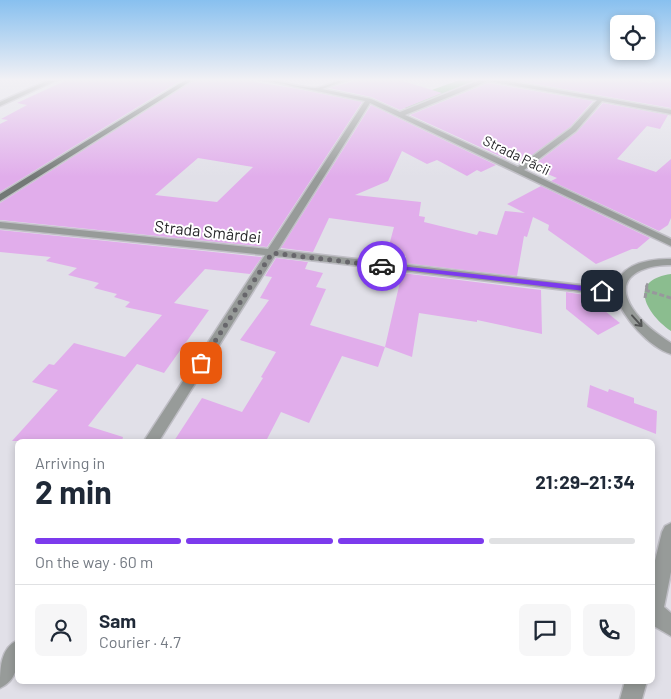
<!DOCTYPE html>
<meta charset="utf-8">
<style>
body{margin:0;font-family:Barlow,sans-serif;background:#f6f6f7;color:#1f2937;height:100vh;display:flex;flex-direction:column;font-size:19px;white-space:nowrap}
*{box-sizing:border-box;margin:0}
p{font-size:16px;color:#747a83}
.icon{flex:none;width:28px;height:28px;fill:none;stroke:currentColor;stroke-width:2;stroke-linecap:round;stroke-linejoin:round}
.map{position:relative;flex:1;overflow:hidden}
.side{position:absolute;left:15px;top:439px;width:640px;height:245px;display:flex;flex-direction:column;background:#fff;border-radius:8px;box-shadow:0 2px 8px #0003}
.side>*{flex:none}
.controls{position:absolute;left:610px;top:15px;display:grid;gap:10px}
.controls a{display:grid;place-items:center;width:45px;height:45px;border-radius:8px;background:#fff;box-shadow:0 2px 8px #0003;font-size:25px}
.pin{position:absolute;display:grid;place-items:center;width:42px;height:42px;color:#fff;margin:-21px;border-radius:10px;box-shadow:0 2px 8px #0006}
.courier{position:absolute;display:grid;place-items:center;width:50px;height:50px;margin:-25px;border:4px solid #7c3aed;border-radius:50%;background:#fff;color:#222;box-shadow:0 1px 6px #0007}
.headline em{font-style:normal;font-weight:700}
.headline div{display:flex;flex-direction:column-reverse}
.headline{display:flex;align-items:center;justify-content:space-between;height:85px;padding:0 20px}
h1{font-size:32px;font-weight:700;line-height:38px}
.bar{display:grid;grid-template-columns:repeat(4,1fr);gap:8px 5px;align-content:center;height:60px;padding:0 20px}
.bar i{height:6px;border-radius:4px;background:#e0e1e3}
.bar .selected{background:#7c3aed}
.bar p{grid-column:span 4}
.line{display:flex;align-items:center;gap:12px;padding:0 20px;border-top:1px solid #e0e1e3}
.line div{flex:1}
.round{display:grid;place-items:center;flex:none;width:52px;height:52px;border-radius:8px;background:#f6f6f7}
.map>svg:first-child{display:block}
</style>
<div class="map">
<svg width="671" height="699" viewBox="0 0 671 699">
<rect width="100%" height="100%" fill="#e1e0e8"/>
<path fill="#8bbd8f" d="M462 79H480L409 108H405L399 102Z
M671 274V331C646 314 627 280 671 274Z"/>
<path fill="#e1adeb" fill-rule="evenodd" d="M69 79H183L0 192V124L8 120 1 119 27 105 17 103Z
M196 79H235L293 88 362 102 267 247 0 220V203ZM198 158 253 167 217 202 155 195Z
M361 79H396L442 93 400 110 371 97 329 88Z
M507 79H627L650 83 658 80H671V108Z
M488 83 593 101 570 127 521 163 509 158 506 159 410 115Z
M603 103 668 115 660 129 647 126 617 159 656 172 671 159V218L668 225 659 231 551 181 557 178 531 167 577 132Z
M371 105 496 165 481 172 477 170 467 176 437 160 427 164 402 151 388 181 355 195 421 202 419 216 425 217 424 222 477 235 479 231 497 235 505 211 525 213 507 204 541 186 650 238 637 249H632L596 264 548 230 549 225 533 217 527 237 524 236 517 276 404 263 406 256 387 253 394 227 329 218 313 252 281 248Z
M0 230 262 257 250 274 205 269 174 303 209 310 164 373 137 364 88 426 123 437 122 441H12L58 390 32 382 49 364 54 365 74 343 125 357 162 315 125 307 130 302 114 297 117 294 94 288 99 283 68 275 77 268 46 261 51 257 0 252Z
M276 258 308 262 305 269 323 273 316 287 326 289 310 325 385 347 378 367 342 356 309 423 281 412 266 441H174L202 398 242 412 263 378 261 377 276 352 240 340 269 300 260 298 272 277 265 276Z
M402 273 541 290 542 334 477 320V322L419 313 412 357 385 347Z
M566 292 585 295 620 323 598 335 566 309Z
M590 385 608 392 609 389 634 398V403L657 411 656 434 587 407Z"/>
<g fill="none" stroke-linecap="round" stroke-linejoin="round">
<defs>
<path id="street" d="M51 79H59L0 106V102Z
M259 79C278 79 296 88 315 88 325 88 337 79 349 79L322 89 371 99 400 112 482 79H496L671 110V114L602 101 576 131 524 170 671 239V246L370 103 278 250 615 289C620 263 649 259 671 259V265C644 265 611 276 633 309 642 323 657 334 671 343V354C649 347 623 318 616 296L275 256 159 441H144L265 255 0 228V222L268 249 365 101ZM488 81 597 100 571 128 518 167 405 115Z
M671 523V572L664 607 671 613V636L652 625V573L662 532 665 526Z
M18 640C18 659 20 679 0 688 0 669 0 648 18 640Z
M625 681H647L642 699H620Z"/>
<path id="secondary" d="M187 79H194L0 201V194Z"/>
</defs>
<use href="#street" stroke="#bfbec5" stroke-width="3"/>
<use href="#secondary" stroke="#bfbec5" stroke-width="3"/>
<path stroke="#98979d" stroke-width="2.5" stroke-dasharray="4 2" stroke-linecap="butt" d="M646 287 648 283"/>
<path stroke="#98979d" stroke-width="3" stroke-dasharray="5 2.5" stroke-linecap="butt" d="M645 290 671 298
M645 298 647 286"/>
<use href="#street" fill="#979b99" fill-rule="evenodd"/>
<use href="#secondary" fill="#737976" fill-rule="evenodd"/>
</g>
<defs><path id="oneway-shaft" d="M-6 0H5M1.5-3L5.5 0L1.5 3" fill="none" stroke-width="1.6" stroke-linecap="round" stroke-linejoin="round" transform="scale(1.25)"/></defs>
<use stroke="#535455" href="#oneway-shaft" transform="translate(637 321) rotate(48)"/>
<linearGradient id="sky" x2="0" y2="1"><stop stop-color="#88c0ef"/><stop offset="0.45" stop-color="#f2f1f5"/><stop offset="1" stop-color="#f2f1f5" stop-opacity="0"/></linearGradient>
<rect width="671" height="177" fill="url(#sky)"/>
<path fill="#7c3aed" d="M382 264 602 288 605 291 602 293 380 267 379 266Z"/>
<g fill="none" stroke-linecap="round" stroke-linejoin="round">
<path stroke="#67666b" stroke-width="5" stroke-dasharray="0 9" d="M201 363 272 253 382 266"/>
</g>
<g text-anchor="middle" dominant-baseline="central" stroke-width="4" stroke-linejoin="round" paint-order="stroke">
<g font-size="14" fill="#252528" stroke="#fff">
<text transform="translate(517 155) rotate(26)">Strada Păcii</text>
</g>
<g font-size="16" fill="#252528" stroke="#fff">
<text transform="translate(208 231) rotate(6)">Strada Smârdei</text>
</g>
</g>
</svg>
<div class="controls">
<a><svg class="icon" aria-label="locate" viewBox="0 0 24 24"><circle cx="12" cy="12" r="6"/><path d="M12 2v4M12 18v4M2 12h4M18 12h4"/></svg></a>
</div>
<div class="pin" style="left:201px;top:363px;background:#ea580c"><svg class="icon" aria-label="bag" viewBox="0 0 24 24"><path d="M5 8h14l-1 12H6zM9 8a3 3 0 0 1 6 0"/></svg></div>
<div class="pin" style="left:602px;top:291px;background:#1f2937"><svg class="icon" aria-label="home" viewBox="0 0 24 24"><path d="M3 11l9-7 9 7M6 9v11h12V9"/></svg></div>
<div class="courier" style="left:382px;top:266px"><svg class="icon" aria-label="car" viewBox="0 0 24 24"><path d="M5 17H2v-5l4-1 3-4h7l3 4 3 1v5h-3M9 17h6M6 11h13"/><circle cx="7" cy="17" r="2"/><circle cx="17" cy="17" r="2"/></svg></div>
<section class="side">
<div class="headline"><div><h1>2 min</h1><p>Arriving in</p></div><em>21:29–21:34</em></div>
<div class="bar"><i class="selected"></i><i class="selected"></i><i class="selected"></i><i></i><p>On the way · 60 m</p></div>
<div class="line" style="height:90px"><a class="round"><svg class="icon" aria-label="person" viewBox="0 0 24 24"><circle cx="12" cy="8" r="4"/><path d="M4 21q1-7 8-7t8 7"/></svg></a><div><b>Sam</b><p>Courier · 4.7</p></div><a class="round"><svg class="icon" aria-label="chat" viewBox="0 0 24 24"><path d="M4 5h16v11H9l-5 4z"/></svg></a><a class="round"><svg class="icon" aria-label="phone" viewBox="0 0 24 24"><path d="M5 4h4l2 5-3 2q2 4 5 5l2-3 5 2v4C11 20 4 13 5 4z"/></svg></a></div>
</section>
</div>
